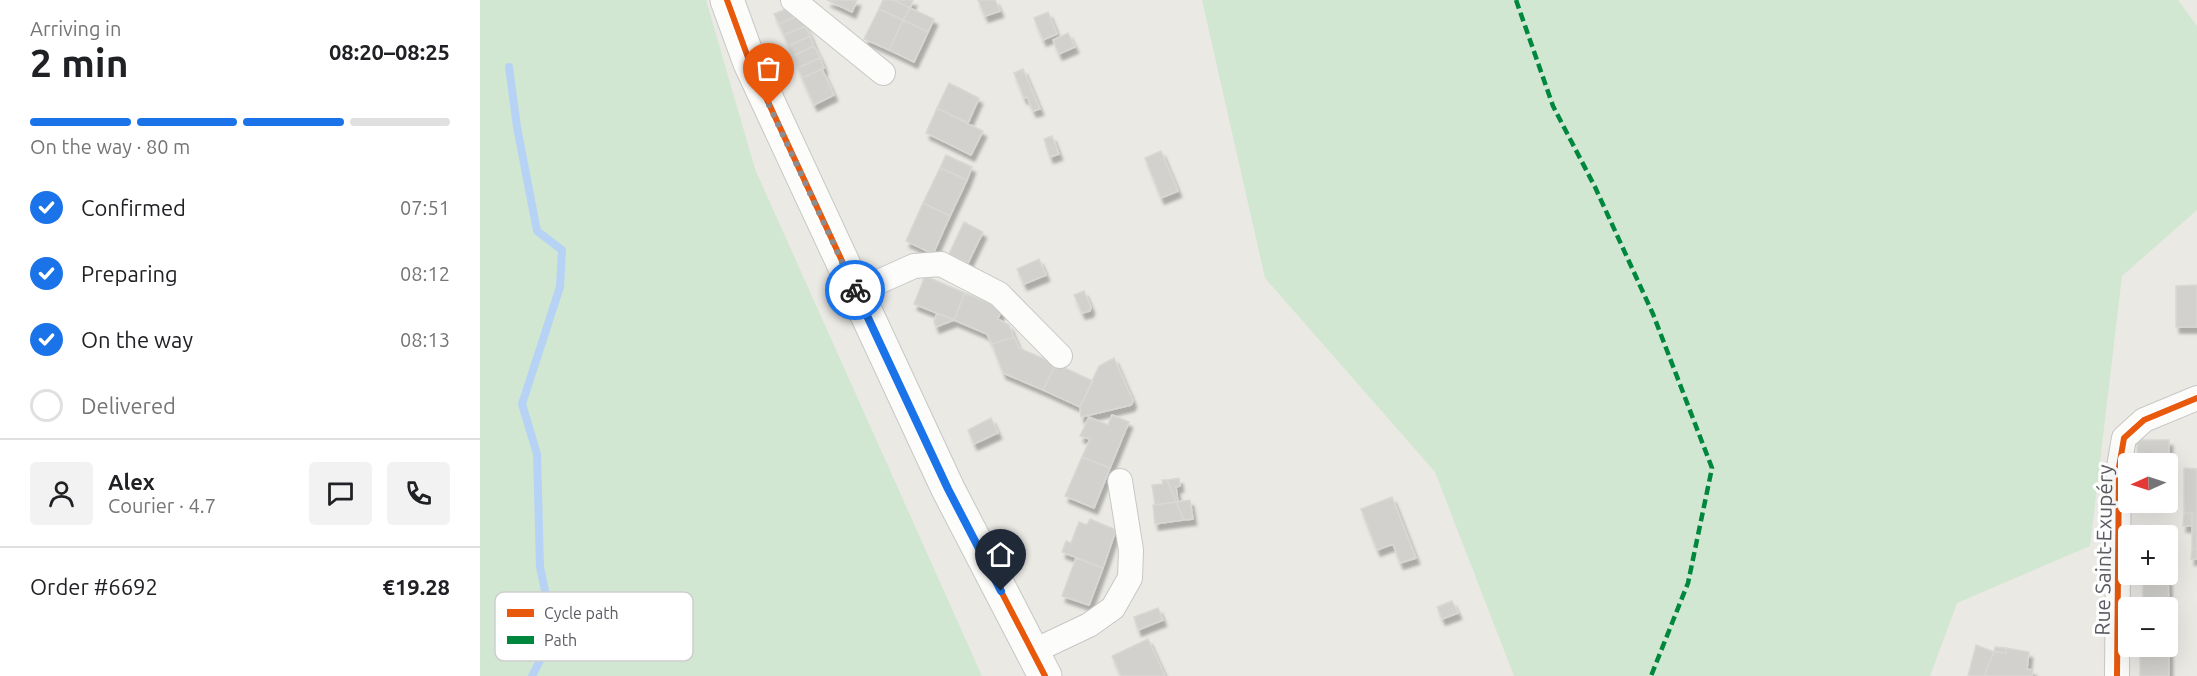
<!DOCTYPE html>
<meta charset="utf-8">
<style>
body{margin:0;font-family:Ubuntu,sans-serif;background:#f2f2f2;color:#202124;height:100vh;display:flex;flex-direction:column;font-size:22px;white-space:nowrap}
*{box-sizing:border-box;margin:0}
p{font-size:20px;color:#757577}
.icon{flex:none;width:33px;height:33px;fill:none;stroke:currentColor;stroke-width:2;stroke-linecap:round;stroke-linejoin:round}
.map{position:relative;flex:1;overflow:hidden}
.side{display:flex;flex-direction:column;background:#fff;width:480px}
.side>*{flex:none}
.needle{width:39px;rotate:267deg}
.buttons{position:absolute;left:1638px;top:453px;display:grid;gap:12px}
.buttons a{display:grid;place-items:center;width:60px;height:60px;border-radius:6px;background:#fff;box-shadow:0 6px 24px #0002;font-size:30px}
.pin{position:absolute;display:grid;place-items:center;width:51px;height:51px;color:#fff;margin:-62px -26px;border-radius:50% 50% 50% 0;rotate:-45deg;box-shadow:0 0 6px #0007}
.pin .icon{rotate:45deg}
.courier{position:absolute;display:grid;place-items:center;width:60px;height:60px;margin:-30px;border:4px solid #1a73e8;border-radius:50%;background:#fff;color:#222;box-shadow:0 2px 8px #0007}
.head em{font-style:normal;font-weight:600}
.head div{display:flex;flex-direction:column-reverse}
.head{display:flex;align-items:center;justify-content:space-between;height:102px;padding:0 30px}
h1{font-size:39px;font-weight:600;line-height:45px}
.bar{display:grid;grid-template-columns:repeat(4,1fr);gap:9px 6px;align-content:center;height:72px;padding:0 30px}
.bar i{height:8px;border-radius:4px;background:#e0e0e0}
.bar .on{background:#1a73e8}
.bar p{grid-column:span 4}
.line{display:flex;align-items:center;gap:15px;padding:0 30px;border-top:2px solid #e0e0e0}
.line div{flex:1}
.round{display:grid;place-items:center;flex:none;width:63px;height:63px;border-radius:6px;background:#f2f2f2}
ol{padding:0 30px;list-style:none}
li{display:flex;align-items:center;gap:18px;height:66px}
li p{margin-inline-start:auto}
li .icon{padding:6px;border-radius:50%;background:#1a73e8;color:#fff;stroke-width:4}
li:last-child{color:#757577}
li i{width:33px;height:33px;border:3px solid #e0e0e0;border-radius:50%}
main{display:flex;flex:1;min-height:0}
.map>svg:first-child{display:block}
</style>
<main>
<section class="side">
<div class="head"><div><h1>2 min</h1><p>Arriving in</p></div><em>08:20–08:25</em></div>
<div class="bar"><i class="on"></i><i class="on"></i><i class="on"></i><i></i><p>On the way · 80 m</p></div>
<ol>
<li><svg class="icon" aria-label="check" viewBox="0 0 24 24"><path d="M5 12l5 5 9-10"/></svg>Confirmed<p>07:51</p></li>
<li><svg class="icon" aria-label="check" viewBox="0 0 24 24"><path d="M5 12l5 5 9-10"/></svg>Preparing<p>08:12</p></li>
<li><svg class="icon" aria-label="check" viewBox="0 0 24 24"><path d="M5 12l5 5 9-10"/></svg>On the way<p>08:13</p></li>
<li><i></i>Delivered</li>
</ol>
<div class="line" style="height:108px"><a class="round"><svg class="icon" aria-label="person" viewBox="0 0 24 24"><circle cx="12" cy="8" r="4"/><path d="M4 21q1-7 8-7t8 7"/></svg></a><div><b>Alex</b><p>Courier · 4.7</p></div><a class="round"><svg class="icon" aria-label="chat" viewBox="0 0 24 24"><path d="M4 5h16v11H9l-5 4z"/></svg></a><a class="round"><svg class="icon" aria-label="phone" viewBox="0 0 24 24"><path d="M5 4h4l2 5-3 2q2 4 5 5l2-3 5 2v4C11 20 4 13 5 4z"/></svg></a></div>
<div class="line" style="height:78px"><div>Order #6692</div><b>€19.28</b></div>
</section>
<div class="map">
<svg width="1717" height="676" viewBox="0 0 1717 676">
<defs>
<filter id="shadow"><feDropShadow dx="3.5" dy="6" stdDeviation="1.5" flood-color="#0004"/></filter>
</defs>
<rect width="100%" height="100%" fill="#eae9e4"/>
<path fill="#d1e7d1" d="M0 0H226L275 169 502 676H0Z
M722 0H1698L1717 26V210L1642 276 1610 546 1477 603 1450 676H1034L955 472 785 278Z"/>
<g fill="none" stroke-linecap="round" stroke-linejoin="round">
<path stroke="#b6d3f6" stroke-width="8" d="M29 67 37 127 57 231 82 250 80 287 42 404 57 454 60 567 74 633 52 676"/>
</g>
<path fill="#d2d1ce" stroke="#d9d8d4" stroke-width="1.5" filter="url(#shadow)" d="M347 0H377L372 12Z
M403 0H413L430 8 423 20 399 9Z
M413 0H433L430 8Z
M498 0H515L520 11 505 16Z
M315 5 320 15 299 24 294 14Z
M430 8 454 19 448 32 423 20Z
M399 9 423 20 409 50 384 39Z
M568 12 577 34 563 40 554 18Z
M320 15 325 26 304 35 299 24Z
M423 20 448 32 434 62 409 50Z
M325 26 330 36 308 46 304 35Z
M588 33 595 47 579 54 573 40Z
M330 36 334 46 313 56 308 46Z
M334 46 340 58 318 68 313 56Z
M340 58 344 68 322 78 318 68Z
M342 69 354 95 334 105 322 78Z
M543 69 560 109 553 111 547 97 544 98 534 73Z
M469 83 499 98 488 123 457 108Z
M457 108 503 131 491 155 446 133Z
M572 136 579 154 570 157 564 139Z
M681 151 698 191 681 198 665 158Z
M466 155 492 167 487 180 460 168Z
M460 168 487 180 470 216 443 203Z
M443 203 470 216 453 254 426 241Z
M484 222 503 232 488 263 469 254Z
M559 259 566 275 544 284 537 269Z
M445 276 485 293 474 320 434 304Z
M1717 285V327H1696V286Z
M604 291 611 307 610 311 602 313 594 295Z
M485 293 522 308 518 319 529 325 534 337 512 344 507 334 474 320Z
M457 313 474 320 456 327 454 322Z
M534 337 539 348 576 364 563 390 523 373 512 344Z
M634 358 653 401 651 405 601 417 600 407 619 366Z
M576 364 613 381 600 407 563 390Z
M632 415 649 422 630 468 602 457 610 439 600 436 609 417 628 425Z
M511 418 518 433 494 444 488 430Z
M1660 440H1689V471L1688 464H1658L1657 442Z
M602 457 630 468 614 508 585 496Z
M1704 468 1717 469V549H1712V513H1704Z
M699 478 700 486 696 487 698 502H696L687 480Z
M682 480H687L696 502 675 505 672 485 683 484Z
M912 497 936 558 920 563 913 544 897 550 881 509Z
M710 500 713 519 704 520 696 502Z
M696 502 704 520 675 524 673 505Z
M1704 513H1712V526H1703Z
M610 519 636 530 623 568 582 552 586 541 591 543 599 522 607 525Z
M1712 549H1717V559H1711Z
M596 558 623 568 609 605 582 596Z
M1663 579H1688L1689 605H1663Z
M972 601 978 613 962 619 957 607Z
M1663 605H1689V618L1688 608H1663Z
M678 608 683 620 658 630 654 617Z
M668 639 685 676H641L632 656Z
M1496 645 1514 652 1504 676H1488Z
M1515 647 1526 648V653L1514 652Z
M1526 648 1549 652 1547 669 1553 670 1552 676H1504L1514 652 1526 653Z
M1689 649V676H1660V650Z"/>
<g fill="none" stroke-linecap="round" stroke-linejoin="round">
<defs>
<path id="street" d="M313 0 403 73
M376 292 434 266 461 264 519 294 580 356
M552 652 609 625 633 608 650 578 651 550 640 481
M1637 676 1639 467 1644 438 1664 420 1717 398"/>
<path id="secondary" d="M247 0 270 63 468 489 565 676"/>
</defs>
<use href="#street" stroke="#c7c7c6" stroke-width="26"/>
<use href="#secondary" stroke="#c7c7c6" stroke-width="35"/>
<use href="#street" stroke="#fcfcfb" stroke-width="24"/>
<use href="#secondary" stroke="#fcfcfb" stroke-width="33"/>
<path stroke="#00873e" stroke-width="4.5" stroke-dasharray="9 4.5" stroke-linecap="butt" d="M1036 0 1073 106 1115 187 1173 314 1232 468 1208 583 1171 676"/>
<defs>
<path id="cycleway" d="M247 0 270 63 468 489 565 676
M1637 676 1639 467 1644 438 1664 420 1717 398"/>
</defs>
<use href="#cycleway" stroke="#fff" stroke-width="10"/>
<use href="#cycleway" stroke="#e8590c" stroke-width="6"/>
</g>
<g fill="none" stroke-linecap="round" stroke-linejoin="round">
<path stroke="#8c8d90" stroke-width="6" stroke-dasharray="0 10.8" d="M289 105 375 290"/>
<path stroke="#1a73e8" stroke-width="8" d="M375 290 468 489 521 591"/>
</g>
<g text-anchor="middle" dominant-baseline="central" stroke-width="6" stroke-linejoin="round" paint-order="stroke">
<g font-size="21" fill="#5a5c62" stroke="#fff">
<text transform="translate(1623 550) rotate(-89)">Rue Saint-Exupéry</text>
</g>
</g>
<rect x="15" y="592" width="198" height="69" rx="9" fill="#fff" stroke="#ceced0" stroke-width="1.5"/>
<rect x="27" y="609" width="27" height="8" fill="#e8590c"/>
<rect x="27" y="636" width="27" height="8" fill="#00873e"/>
<g font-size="16" fill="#5a5c62">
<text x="64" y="619">Cycle path</text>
<text x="64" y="646">Path</text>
</g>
</svg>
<div class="buttons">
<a><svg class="needle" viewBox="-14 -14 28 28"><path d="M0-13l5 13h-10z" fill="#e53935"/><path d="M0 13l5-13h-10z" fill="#757577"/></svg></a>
<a>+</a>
<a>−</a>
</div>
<div class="pin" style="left:289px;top:105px;background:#ea580c"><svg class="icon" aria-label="bag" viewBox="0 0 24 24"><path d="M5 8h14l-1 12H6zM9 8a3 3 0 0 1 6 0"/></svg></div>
<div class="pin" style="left:521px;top:591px;background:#1f2937"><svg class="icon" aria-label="home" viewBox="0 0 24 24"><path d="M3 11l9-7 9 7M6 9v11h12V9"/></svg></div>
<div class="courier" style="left:375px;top:290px"><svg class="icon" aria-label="bike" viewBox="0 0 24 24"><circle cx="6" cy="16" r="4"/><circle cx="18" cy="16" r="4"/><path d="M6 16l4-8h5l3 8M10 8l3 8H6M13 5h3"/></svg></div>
</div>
</main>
